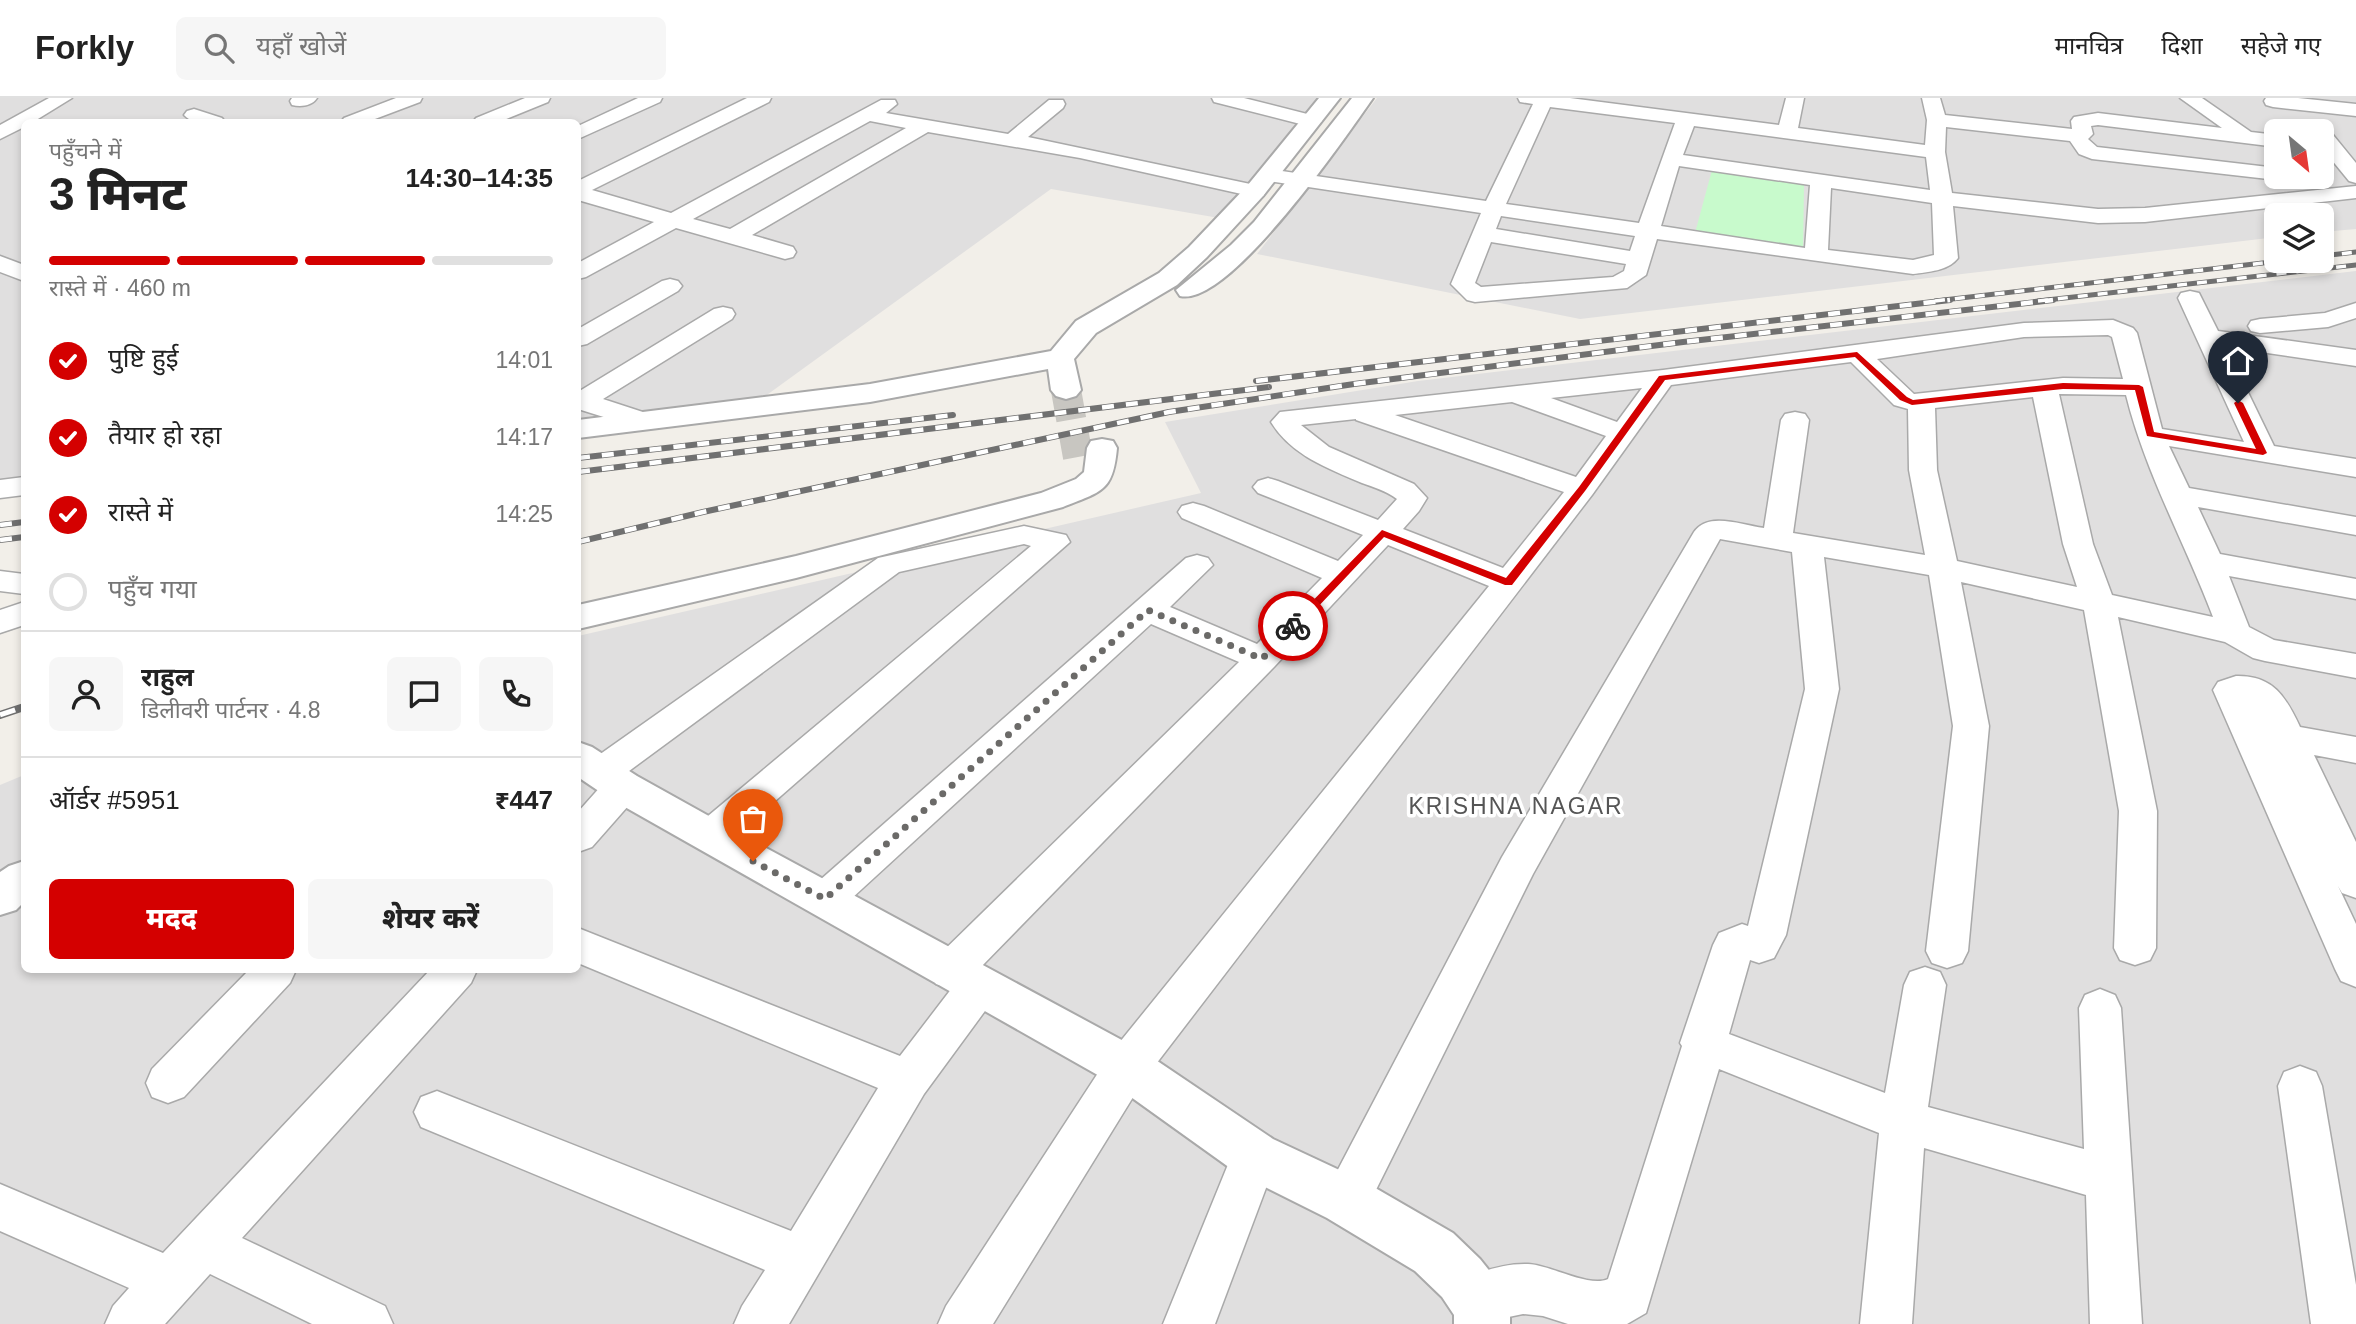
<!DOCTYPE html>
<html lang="hi">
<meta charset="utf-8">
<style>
body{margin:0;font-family:Helvetica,"Noto Sans Devanagari",sans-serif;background:#f6f6f6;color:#222;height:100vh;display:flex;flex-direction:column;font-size:26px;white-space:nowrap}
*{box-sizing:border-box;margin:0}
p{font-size:23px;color:#767676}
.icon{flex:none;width:38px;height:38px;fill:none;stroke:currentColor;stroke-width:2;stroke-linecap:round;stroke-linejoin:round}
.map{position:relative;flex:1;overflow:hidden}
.panel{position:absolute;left:21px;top:21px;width:560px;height:854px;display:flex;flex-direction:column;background:#fff;border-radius:10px;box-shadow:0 4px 10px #0003}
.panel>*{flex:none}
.needle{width:46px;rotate:151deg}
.fabs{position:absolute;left:2264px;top:21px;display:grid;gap:14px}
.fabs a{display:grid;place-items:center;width:70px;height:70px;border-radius:10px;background:#fff;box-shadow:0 4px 10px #0003;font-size:35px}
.pin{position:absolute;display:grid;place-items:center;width:60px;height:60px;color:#fff;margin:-72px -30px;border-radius:50% 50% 50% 0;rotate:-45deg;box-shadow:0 0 7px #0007}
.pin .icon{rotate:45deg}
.courier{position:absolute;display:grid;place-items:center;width:70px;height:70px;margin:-35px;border:5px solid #d40000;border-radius:50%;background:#fff;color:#222;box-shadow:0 2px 9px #0007}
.head em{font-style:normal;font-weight:800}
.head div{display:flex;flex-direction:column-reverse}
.head{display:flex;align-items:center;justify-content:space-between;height:119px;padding:0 28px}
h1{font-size:46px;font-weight:800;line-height:52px}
.bar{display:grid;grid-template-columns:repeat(4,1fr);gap:10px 7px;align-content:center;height:84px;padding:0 28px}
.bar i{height:9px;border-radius:5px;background:#e0e0e0}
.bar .active{background:#d40000}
.bar p{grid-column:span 4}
.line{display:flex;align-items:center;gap:18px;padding:0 28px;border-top:2px solid #e0e0e0}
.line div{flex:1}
.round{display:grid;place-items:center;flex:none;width:74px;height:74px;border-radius:10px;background:#f6f6f6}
ol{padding:0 28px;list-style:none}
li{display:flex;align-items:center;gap:21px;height:77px}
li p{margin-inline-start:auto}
li .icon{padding:7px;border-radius:50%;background:#d40000;color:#fff;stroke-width:4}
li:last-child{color:#767676}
li i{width:38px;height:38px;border:4px solid #e0e0e0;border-radius:50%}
.button{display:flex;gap:14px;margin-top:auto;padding:14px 28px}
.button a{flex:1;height:80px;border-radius:10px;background:#d40000;color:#fff;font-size:28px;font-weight:800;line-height:80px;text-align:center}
.button a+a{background:#f6f6f6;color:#222}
header{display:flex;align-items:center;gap:42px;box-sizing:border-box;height:98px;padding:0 35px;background:#fff;border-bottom:2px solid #e0e0e0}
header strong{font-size:33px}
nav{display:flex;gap:38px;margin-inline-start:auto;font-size:24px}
.search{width:490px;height:63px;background:#f6f6f6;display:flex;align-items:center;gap:18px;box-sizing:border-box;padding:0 24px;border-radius:10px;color:#767676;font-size:26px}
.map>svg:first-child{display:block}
</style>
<header>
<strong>Forkly</strong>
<div class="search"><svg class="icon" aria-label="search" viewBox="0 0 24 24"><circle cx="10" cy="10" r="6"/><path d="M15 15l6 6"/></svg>यहाँ खोजें</div>
<nav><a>मानचित्र</a><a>दिशा</a><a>सहेजे गए</a></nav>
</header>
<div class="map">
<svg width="2356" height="1226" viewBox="0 0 2356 1226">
<rect width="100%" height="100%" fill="#f2efe9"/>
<path fill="#e0dfdf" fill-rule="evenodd" d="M0 0H1319L1219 120 1051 91 764 299 578 320V24H24V383L0 386Z
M1377 0H2356V131L2322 134V117H2277V139L1580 221 1257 156ZM2277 33H2322V79H2277Z
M2356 173V1226H0V687L24 677V872H578V538L1201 395 1165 324 1418 283Z"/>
<path fill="#c8facc" d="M1712 72 1804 87 1803 151 1695 135Z"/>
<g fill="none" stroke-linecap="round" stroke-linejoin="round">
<path stroke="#c8c6c1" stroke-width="30" stroke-dasharray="30 15" stroke-linecap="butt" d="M1066 292 1078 359"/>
<defs>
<path id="minor" d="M49 0H72L33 24H24V29L0 41V27Z
M292 0H317C312 8 301 9 292 7L290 3Z
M396 0H422L420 4 367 24H341L344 20Z
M525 0H550L548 4 499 24H473L476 20Z
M638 0H662L660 4 578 41V28Z
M747 0H771L769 4 592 92 671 115 881 2H895L897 6 886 15 1008 36 1049 2H1063L1065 6 1063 10 1028 39 1255 87 1263 88 1266 93 1263 98 1255 99 1080 60 928 34 752 137 793 149 796 154 793 159 785 161 676 130 586 179 578 181V165L654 124 578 102V83ZM870 23 906 30 730 131 693 121Z
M1212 0H1244L1319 19 1322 23 1312 29 1214 4Z
M1518 0H1570L1779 27 1786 0H1804L1798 30 1925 47 1927 22 1922 0H1940L1945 17 2072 31 2071 23 2074 19 2098 15 2222 30 2180 0H2202L2251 34 2277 37V49L2098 27 2091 28 2093 36 2088 41 2097 49 2277 70V79L2284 80 2277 82 2092 61 2079 56 2070 43 1946 29 1945 54 1952 95 2098 111 2145 110 2356 88V100L2145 124 2098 125 1953 108 1958 160C1948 173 1928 174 1913 176L1657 141 1646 177 1627 190 1475 204 1467 202 1451 186 1481 115 1268 83 1261 81 1258 77 1261 73 1268 71 1486 103 1533 6 1520 4ZM1550 9 1675 25 1639 125 1506 106ZM1694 28 1926 59 1930 92 1683 57ZM1679 68 1810 87 1805 150 1661 128ZM1831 90 1932 105 1934 157 1913 162 1828 152ZM1501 118 1635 138 1630 153 1496 131ZM1491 144 1626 166 1624 173 1613 179 1481 189 1475 185Z
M2266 0H2298L2356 6V18L2273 9 2266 7 2264 3Z
M194 11 222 20 225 24C212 25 194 28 184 17L187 13Z
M2322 30 2329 32 2356 65V85L2349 83 2322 50V33H2314Z
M0 158 24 167V183L0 174Z
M670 181 678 183 682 188 678 193 587 246 578 248V231L662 183Z
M2190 193 2199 195 2218 233 2356 252V268L2226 249 2274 348 2356 361V379L2169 348 2189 390 2356 419V437L2198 409 2220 456 2356 481V501L2229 478 2249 529 2274 542 2356 556V580L2265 563 2253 560 2225 544 2118 519 2157 713 2156 850 2150 862 2135 867 2120 862 2114 850 2119 713 2084 512 1961 484 1989 628 1968 853 1962 865 1947 870 1932 865 1926 853 1953 628 1929 477 1824 459 1839 591 1786 837 1774 860 1759 865 1750 862 1729 936 1885 995 1904 887 1910 874 1925 869 1940 874 1946 887 1928 1009 2084 1051 2079 910 2085 897 2100 891 2115 897 2121 910 2142 1226H2090L2086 1097 1924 1050 1912 1226H1860L1879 1035 1719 971 1646 1215 1627 1226H1568L1543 1218 1523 1216 1475 1226 1458 1219 1451 1201 1458 1183C1479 1174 1504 1165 1528 1166 1551 1167 1589 1190 1608 1181L1682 948 1680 945 1713 847 1719 835 1742 826 1748 828 1805 591 1792 454 1720 441 1533 776 1363 1118 1346 1125 1329 1118 1322 1102 1502 759 1694 434C1708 413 1742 427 1764 430L1781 322 1785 316 1795 314 1805 316 1809 322 1793 435 1925 457 1909 372 1908 311 1894 307 1851 264 1671 287 1592 397 1143 983 993 1226H938L946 1208 1111 955 1489 488 1388 447 1274 569 979 871 993 876 999 889 993 902 924 996 789 1226H734L742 1208 765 1172 421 1029 414 1014 421 999 437 993 791 1133 878 990 578 865V830L900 958 952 890 936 886 930 873 936 860 1239 564 1151 526 839 812 825 817 811 812 805 801 811 790 1186 460 1197 457 1208 460 1213 467 1170 509 1257 546 1322 480 1182 420 1178 414 1182 408 1193 405 1204 408 1338 463 1363 437 1258 395 1253 389 1258 383 1268 380 1278 383 1378 422 1397 401C1387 393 1373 389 1362 385 1327 370 1291 357 1271 324L1280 314 1663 272 2024 225 2113 222 2133 230 2137 235 2162 331 2244 344 2178 200 2181 195ZM2108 237 2112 239 2123 281 2063 280 1914 296 1877 261 2024 239ZM1642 290 1617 324 1551 300ZM2059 296 2126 297C2145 374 2185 445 2213 519L2112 497 2093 446ZM2033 299 2063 446 2077 489 1957 463 1937 372 1935 310ZM1512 304 1606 338 1576 379 1395 317ZM1356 321V322L1564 394 1503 470 1403 431 1419 413 1427 400 1414 386 1329 349 1301 327Z
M2356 205V220L2328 229 2260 235 2251 233 2248 228 2251 223 2260 221 2325 215Z
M723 209 732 211 735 216 732 221 603 301 652 317 656 323 652 329 642 331 578 311V294L714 211Z
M24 379V397L0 400V382Z
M1024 428 1066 437 1070 444 724 748 710 753 696 748 691 738 696 728 1031 448 1024 446 899 474 625 676 636 679 642 689 636 699 592 749 578 754V714L602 687 589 684 584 674 589 664 878 460Z
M0 473 24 476V496L0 493Z
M24 504V527L0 535V512Z
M2236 578C2273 577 2286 599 2300 629L2356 639V665L2314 657 2356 744V800L2342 795 2338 788 2356 826V889L2341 883 2335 871 2213 592 2218 584Z
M249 872H296L290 885 184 999 168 1005 152 999 146 985 152 971Z
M430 872H477L471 885 242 1140 385 1208 393 1226H312L210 1176 165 1226H105L113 1208 129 1190 0 1133V1086L163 1155Z
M2300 968 2316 974 2322 988 2356 1187V1226H2311L2278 988 2284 974Z
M1255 1036 1272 1042 1278 1058 1215 1226H1163L1238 1042Z"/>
<path id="tertiary" d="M1319 0H1340L1263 98 1207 159 1177 187 1096 235 1074 261 1081 292 1076 298 1066 301 1056 298 1051 292 1048 271 870 304 578 340V322L870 286 1051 253 1076 223 1159 175 1189 149 1247 88Z
M1352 0H1373C1346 39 1228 210 1180 198L1176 192 1231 147 1254 124Z
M1102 341 1113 343 1117 350C1113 394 1102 393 1063 409L796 480 578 531V507L796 458 1041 395 1076 381 1084 374 1087 350 1091 343Z
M578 644 592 649 637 678 768 751 1144 954 1273 1041 1365 1084 1453 1135 1480 1161 1496 1181 1510 1217V1226H1454V1217L1442 1199 1415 1173 1327 1120 1237 1075 1110 984 609 700 578 679Z
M24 763V804L16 812 0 817V774L9 768Z"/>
</defs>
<use href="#minor" stroke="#a9a9a9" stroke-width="3"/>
<use href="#tertiary" stroke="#a9a9a9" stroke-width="4"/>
<use href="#minor" fill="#fff" fill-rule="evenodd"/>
<use href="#tertiary" fill="#fff" fill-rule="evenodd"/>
<defs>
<path id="rail-far2" d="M2322 158 2356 154
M1935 203 2280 163
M2038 203 2356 167"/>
<path id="rail-far1" d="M1256 283 1950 202
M578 360 953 317
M578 374 1269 289
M0 427 24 424
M0 442 24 439
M578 444 703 414 1169 314 1354 286 1683 244 2053 202"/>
<path id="rail" d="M0 617 24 609"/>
</defs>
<use href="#rail-far2" stroke="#707070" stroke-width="5"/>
<use href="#rail-far1" stroke="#707070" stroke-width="6"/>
<use href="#rail" stroke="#707070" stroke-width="8"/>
<use href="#rail-far2" stroke="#fff" stroke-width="3.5" stroke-dasharray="10" stroke-linecap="butt"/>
<use href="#rail-far1" stroke="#fff" stroke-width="4.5" stroke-dasharray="12" stroke-linecap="butt"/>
<use href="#rail" stroke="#fff" stroke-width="5" stroke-dasharray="16" stroke-linecap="butt"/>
</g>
<path fill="#d40000" d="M1857 254 1907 299 1913 302 2063 285 2139 287 2143 289 2154 334 2256 351 2234 305 2238 302 2243 305 2267 355 2263 357 2147 338 2135 292 2063 291 1912 307 1900 302 1855 259 1665 282 1585 393 1512 487H1505L1384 439 1297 531 1288 528 1382 432 1506 480 1579 389 1659 278Z"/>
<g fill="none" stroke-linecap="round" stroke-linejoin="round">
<path stroke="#6b6a68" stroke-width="7" stroke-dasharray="0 12.6" d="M753 763 825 801 1148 512 1262 561 1293 528"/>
</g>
<g text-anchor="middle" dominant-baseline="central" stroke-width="7" stroke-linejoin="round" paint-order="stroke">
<g font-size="23" letter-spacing="2" fill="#555" stroke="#fff">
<text x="1516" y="708">KRISHNA NAGAR</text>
</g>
</g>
</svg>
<div class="fabs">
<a><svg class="needle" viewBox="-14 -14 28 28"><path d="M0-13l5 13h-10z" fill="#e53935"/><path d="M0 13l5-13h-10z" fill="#767676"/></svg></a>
<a><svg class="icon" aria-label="layers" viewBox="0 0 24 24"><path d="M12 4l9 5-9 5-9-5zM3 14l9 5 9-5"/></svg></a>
</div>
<div class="pin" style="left:753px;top:763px;background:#ea580c"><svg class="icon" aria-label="bag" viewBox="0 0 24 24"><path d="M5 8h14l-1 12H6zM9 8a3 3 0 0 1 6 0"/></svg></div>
<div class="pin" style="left:2238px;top:305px;background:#1f2937"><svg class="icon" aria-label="home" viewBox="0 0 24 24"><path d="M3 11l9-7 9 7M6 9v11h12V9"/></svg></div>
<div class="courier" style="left:1293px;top:528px"><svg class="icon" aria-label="bike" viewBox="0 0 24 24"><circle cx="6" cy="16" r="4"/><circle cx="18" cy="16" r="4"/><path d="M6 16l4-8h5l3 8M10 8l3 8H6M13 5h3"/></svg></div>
<section class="panel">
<div class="head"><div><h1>3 मिनट</h1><p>पहुँचने में</p></div><em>14:30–14:35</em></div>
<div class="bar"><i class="active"></i><i class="active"></i><i class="active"></i><i></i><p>रास्ते में · 460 m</p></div>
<ol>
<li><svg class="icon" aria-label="check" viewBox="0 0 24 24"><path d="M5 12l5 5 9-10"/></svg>पुष्टि हुई<p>14:01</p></li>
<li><svg class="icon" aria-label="check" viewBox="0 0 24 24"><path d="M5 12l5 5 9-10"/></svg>तैयार हो रहा<p>14:17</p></li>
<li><svg class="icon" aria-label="check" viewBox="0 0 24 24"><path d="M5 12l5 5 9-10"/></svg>रास्ते में<p>14:25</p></li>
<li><i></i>पहुँच गया</li>
</ol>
<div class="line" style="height:126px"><a class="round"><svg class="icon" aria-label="person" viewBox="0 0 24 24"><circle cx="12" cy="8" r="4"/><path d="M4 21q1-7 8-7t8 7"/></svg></a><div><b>राहुल</b><p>डिलीवरी पार्टनर · 4.8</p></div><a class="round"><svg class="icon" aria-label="chat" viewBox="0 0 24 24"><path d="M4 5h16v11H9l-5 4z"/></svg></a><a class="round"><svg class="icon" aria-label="phone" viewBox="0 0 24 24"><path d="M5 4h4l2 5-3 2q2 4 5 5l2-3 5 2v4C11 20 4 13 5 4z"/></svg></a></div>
<div class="line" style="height:91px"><div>ऑर्डर #5951</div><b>₹447</b></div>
<div class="button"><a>मदद</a><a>शेयर करें</a></div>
</section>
</div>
